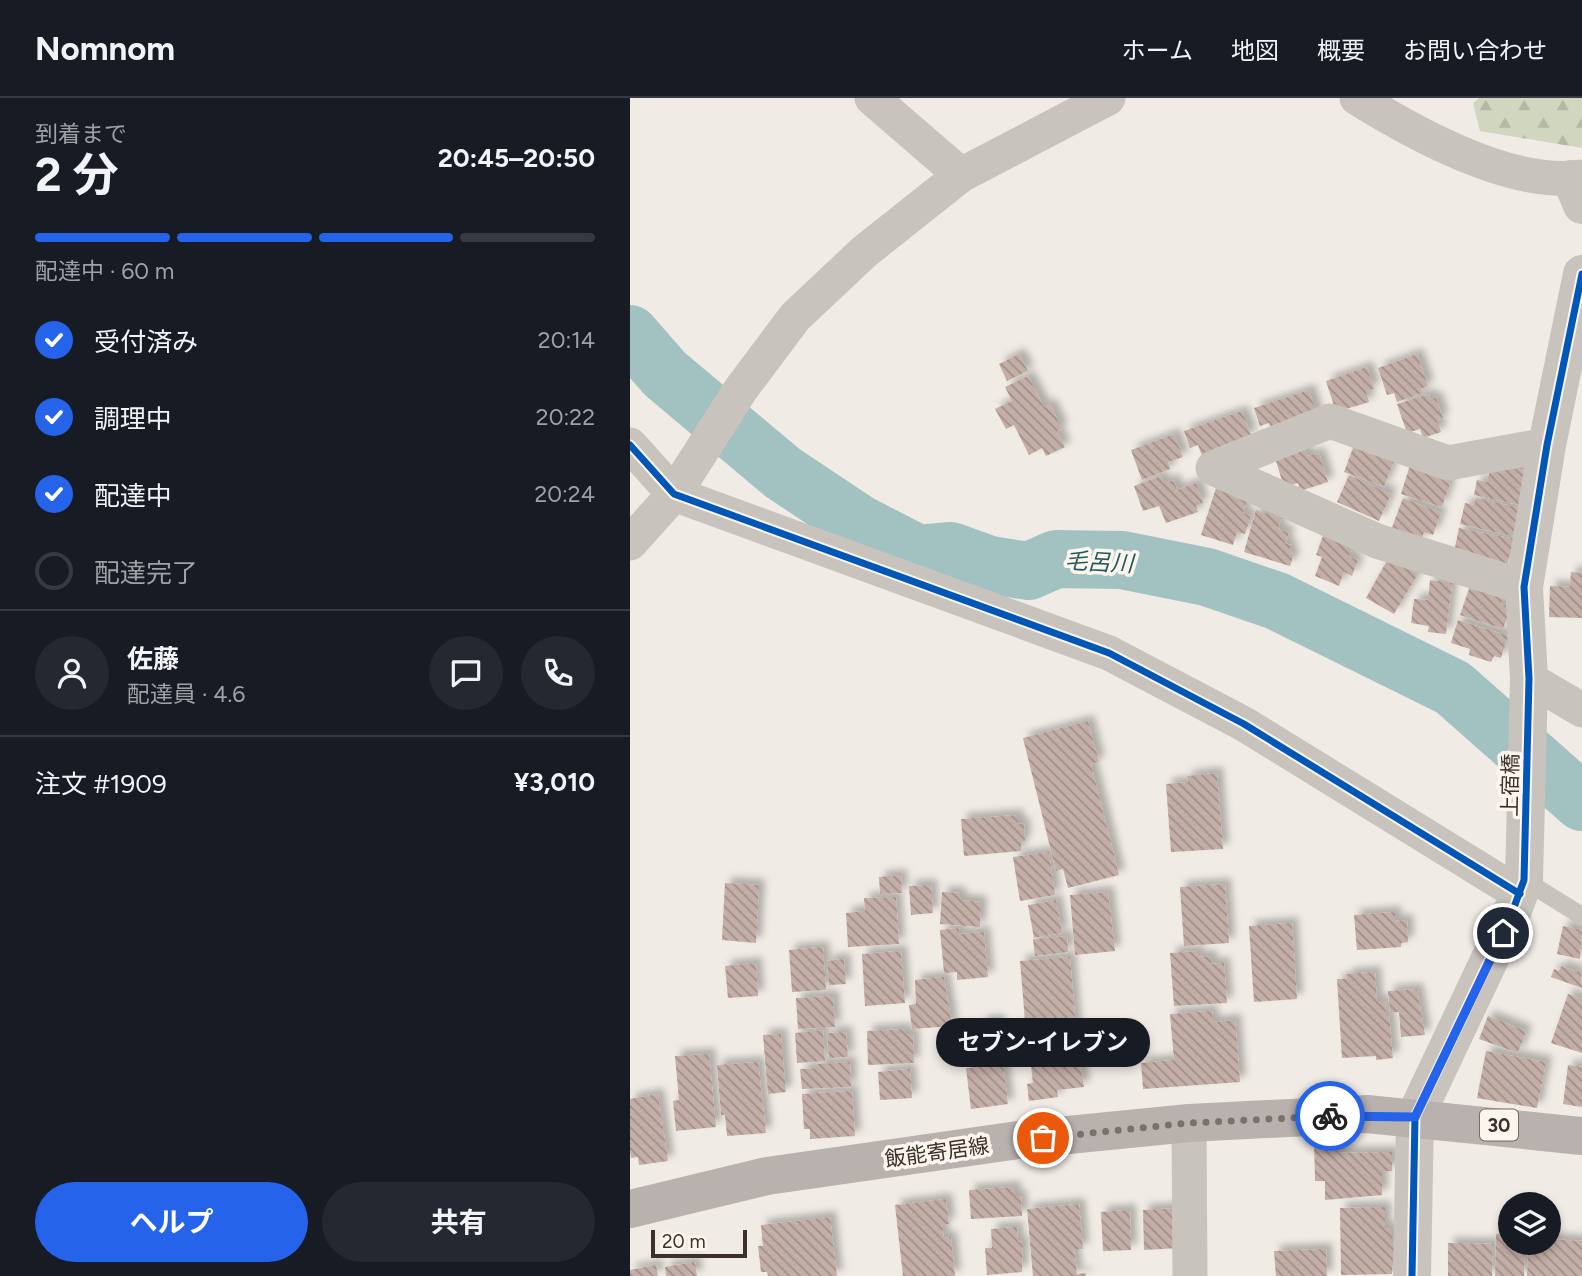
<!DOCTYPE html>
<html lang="ja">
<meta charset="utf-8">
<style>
body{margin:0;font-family:Figtree,"Noto Sans JP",sans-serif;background:#242831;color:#f1f3f6;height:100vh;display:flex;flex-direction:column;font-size:26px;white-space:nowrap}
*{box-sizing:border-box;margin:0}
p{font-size:23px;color:#9ea1a6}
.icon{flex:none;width:38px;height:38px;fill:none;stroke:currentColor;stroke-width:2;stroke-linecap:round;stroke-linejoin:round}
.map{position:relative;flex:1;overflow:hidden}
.sheet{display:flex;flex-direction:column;background:#171b24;width:630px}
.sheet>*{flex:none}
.buttons{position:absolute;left:868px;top:1094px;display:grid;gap:14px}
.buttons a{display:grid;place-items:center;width:63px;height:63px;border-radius:50%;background:#171b24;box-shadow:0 4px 10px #0003;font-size:35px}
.scale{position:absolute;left:21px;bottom:18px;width:96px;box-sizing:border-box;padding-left:7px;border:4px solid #3b302b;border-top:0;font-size:19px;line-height:24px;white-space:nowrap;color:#3b302b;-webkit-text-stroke:5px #fbf5ee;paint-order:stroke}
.pin{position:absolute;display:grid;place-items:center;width:60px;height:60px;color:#fff;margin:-30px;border:4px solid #fff;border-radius:50%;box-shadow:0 2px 7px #0007}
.courier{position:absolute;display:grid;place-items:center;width:70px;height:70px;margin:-35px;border:5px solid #2563eb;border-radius:50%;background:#fff;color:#222;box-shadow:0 2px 9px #0007}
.bubble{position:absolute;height:49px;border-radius:24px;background:#171b24;box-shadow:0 4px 10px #0003;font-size:23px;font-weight:700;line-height:49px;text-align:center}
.summary em{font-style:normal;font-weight:700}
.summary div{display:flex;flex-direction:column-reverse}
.summary{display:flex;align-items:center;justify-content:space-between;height:119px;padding:0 35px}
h1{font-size:46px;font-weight:700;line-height:52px}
.bar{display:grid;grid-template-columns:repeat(4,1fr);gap:10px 7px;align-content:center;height:84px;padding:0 35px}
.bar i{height:9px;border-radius:5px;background:#363941}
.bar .active{background:#2563eb}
.bar p{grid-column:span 4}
.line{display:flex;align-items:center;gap:18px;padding:0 35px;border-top:2px solid #363941}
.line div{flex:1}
.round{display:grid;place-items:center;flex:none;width:74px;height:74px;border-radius:37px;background:#242831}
ol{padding:0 35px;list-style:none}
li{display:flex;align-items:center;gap:21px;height:77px}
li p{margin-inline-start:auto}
li .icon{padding:7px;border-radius:50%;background:#2563eb;color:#fff;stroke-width:4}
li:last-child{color:#9ea1a6}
li i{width:38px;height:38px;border:4px solid #363941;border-radius:50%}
.primary-button{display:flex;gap:14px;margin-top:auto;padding:14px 35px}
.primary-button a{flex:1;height:80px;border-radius:42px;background:#2563eb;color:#fff;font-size:28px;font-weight:700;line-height:80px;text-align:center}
.primary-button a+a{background:#242831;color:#f1f3f6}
header{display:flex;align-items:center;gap:42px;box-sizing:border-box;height:98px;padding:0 35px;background:#171b24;border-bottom:2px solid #363941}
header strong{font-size:33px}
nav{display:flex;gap:38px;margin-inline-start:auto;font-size:24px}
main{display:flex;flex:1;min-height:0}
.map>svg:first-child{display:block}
</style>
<header>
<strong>Nomnom</strong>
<nav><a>ホーム</a><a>地図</a><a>概要</a><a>お問い合わせ</a></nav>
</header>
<main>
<section class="sheet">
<div class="summary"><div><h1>2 分</h1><p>到着まで</p></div><em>20:45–20:50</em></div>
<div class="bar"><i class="active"></i><i class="active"></i><i class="active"></i><i></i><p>配達中 · 60 m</p></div>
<ol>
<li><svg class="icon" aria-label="check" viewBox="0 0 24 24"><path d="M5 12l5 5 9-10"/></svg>受付済み<p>20:14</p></li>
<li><svg class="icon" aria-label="check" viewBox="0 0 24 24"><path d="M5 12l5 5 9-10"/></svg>調理中<p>20:22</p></li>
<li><svg class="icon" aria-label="check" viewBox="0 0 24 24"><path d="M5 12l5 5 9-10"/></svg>配達中<p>20:24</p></li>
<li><i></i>配達完了</li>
</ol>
<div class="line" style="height:126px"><a class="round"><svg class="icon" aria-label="person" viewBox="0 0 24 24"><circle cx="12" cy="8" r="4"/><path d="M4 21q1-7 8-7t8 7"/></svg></a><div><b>佐藤</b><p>配達員 · 4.6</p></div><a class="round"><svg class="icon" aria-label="chat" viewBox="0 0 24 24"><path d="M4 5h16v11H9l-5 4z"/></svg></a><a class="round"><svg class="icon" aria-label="phone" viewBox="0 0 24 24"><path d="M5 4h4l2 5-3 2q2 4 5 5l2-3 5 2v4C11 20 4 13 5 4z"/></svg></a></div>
<div class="line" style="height:91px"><div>注文 #1909</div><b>¥3,010</b></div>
<div class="primary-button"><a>ヘルプ</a><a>共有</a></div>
</section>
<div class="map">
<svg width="952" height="1178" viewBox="0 0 952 1178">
<defs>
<pattern id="forest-firs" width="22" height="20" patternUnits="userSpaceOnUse" patternTransform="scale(1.75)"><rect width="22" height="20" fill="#d1d6bf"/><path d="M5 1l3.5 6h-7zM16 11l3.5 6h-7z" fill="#b4b8a4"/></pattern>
<pattern id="building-back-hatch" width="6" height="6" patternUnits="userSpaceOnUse" patternTransform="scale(1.75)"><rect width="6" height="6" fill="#c3afa7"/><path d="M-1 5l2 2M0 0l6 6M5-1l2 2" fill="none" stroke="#a08f88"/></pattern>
<filter id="shadow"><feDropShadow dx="6" dy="-6" stdDeviation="3.5" flood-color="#0004"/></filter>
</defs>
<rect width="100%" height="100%" fill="#f0ebe5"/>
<path fill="url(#forest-firs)" d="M849 0H952V50L850 33 843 5Z"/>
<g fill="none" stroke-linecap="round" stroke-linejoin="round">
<path stroke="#a1c2c1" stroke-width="58" d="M0 236 35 276 153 375 228 425 288 456 321 453 360 467 399 473 426 461 492 462 577 479 647 503 823 590 952 704"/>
</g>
<path fill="url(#building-back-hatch)" filter="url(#shadow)" d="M389 256 398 273 377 283 369 266Z
M787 256 798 288 791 291 792 295 767 304 764 295 757 297 748 270Z
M737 269 744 291 736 293 739 304 706 314 696 283Z
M398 278 414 309 420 306 432 331 427 333 435 349 416 358 412 350 399 357 384 327 376 331 365 311 382 303 375 289Z
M679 292 689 322 643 337 639 325 630 328 624 310Z
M799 296 800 301 806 299 813 320 807 322 811 334 793 340 790 331 777 335 767 306Z
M612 313 621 337 574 363 568 347 560 350 554 333Z
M544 336 553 359 538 364 540 371 512 382 501 352Z
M726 342 766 358 754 389 714 374Z
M674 351 677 358 689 355 698 384 670 393 668 385 654 389 645 360Z
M781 364 816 375 814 383 820 385 812 409 771 396Z
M873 368 894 373V408L844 397 847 382 857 384 860 372 871 375Z
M719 377 761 396 749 423 707 404Z
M531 378 533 385 544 382 547 392 566 385 573 405 566 408 568 414 536 425 529 408 513 413 504 388Z
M586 390 618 400 613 415 621 418 615 436 607 434 603 447 571 437Z
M773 400 811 415 803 437 794 434 791 444 761 432Z
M846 400 891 410 890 440 830 426 835 405 844 407Z
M626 412 651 420 648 431 659 435 655 445 661 447 659 455 664 456 660 468 614 454Z
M829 430 889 442 885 460 879 458 877 470 823 459Z
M694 435 724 446 719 459 728 462 722 478 714 474 709 488 685 478 692 459 686 457Z
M759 459 788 476 764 516 736 500Z
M941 474 952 475V520L919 519 920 488 940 489Z
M800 482 822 485 816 536 798 534 799 528 781 525 784 501 798 502Z
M841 485 874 496 871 506 881 509 873 531 830 517Z
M828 522 878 538 871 560 864 558 861 564 839 557 840 551 821 545Z
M458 623 469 664 461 666 489 777 438 790 433 771 426 773 393 640Z
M587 675 593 751 541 754 536 686 558 684 557 678Z
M388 717V726L394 725 395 743 391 744V753L334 758 331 721Z
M419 754 425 797 390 803 383 759Z
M271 777 272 795 250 796 249 779Z
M95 785 129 787 126 845 92 842Z
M595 786 599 845 554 848 550 789Z
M301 787 303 815 281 817 279 788Z
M312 794 330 795V802L351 804 350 829 310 826Z
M478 794 485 853 445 857 440 797Z
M266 799 269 846 218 849 216 815 235 813 234 800Z
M426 802 432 835 404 840 398 807Z
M765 814V823L777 822 778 844 771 845V849L727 852 724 817Z
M662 825 667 901 624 904 619 828Z
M933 828 952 832 950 861 927 856Z
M329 830 330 836 354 834 358 879 327 882V874L314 875 310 832Z
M437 838 438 854 405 858 403 841Z
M193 849 196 892 162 894 159 852Z
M271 853 275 905 235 908 232 856Z
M568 853V859L581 858V866L594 865 597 905 544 908 540 855Z
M440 859 446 931 396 935 390 863Z
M214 861 216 886 199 887 197 863Z
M126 865 128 898 98 900 95 868Z
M950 867 952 890 921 879 924 871 929 873 931 868 947 874Z
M745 874 747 903H755L756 917H759L763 960 746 962V958L712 960 707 881H717L716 876Z
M314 879 322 928 282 931 279 907 286 906 285 882Z
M787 891 795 937 771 939 769 914H760L758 893Z
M938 896 952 901V955L921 945Z
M203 898 205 929 168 931 166 900Z
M582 913 583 924 605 922 610 984 513 991 511 965 544 962 540 916Z
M858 918 896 933 888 955 849 941Z
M368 922 378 1006 341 1011 336 970H341L337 937 352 935 350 924Z
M276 931V936H283L284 965 238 967 237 933Z
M193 932 195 963 167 965 165 935Z
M216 934 218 959 199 960 197 935Z
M151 936 156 994 138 996 133 937Z
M421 939 422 948 448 945 454 989 427 992 428 999 399 1003 397 986 403 985 398 942Z
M856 953 916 964 907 1010 847 1000Z
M79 956 86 1029 46 1033 43 1003 49 1002 45 958Z
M128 964 136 1035 97 1038 95 1017H91L87 967Z
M220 964 221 989 172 991 170 971 188 970V966Z
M938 967 952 969V1009L933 1006Z
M280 971 282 1000 250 1002 248 974Z
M222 993 225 1038 180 1041V1031H174L172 996Z
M28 996 38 1063 9 1067 8 1059 1 1060 0 1054V1001Z
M708 1041V1055L762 1054V1073H752V1097L695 1102V1083H685L684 1042Z
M385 1089V1098H391L392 1118 341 1121 339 1092Z
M316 1101 319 1126H312L314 1140 321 1139 325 1178H273L265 1107Z
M449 1106 453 1151 444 1152 447 1176 456 1175V1178H403L397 1111Z
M755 1109V1130H762V1143H765L762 1176 711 1177 710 1110Z
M548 1110 549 1150 514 1152 513 1112Z
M500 1112 501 1152 473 1153 471 1114Z
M200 1119 207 1178H138L137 1174H131L128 1148H133L131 1127Z
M387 1129 388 1144 393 1143 392 1174 357 1177 355 1150H362L361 1131Z
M866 1136H875L880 1144H895L894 1178H865Z
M919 1141 952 1143V1178H897L898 1144H919Z
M818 1145 863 1146 862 1178H818Z
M696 1151 697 1178H646L644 1153Z
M65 1164 67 1178H36L35 1169Z
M26 1167 28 1178H0V1172Z"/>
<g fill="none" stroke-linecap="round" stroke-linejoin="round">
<path stroke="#c9c3be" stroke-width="18" d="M894 782 952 818"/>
<path stroke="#c9c3be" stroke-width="35" d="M242 0 331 77
M727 0C785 36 883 90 952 79
M0 347 44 396 479 555 614 626 890 796
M0 445 44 396 111 291 165 219 234 154 331 77 478 0
M894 489 747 443 583 370 700 323 818 365 917 347
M899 581 952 612
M559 1025 560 1178"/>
<path stroke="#c9c3be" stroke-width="38" d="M941 81 952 107
M782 1178 785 1019 883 812 894 782 899 581 894 489 917 347 952 176"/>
<path stroke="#b8b1ad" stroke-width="38" d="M0 1111 137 1078 388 1042 559 1025 737 1016 952 1038"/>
<defs>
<path id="cycleway" d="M0 347 44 396 479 555 614 626 890 796
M782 1178 785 1019 883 812 894 782 899 581 894 489 917 347 952 176"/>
</defs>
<use href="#cycleway" stroke="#fbf5ee" stroke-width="11"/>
<use href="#cycleway" stroke="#0057b8" stroke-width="7"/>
</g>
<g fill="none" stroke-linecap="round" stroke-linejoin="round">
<path stroke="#7a716c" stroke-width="7" stroke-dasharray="0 12.6" d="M413 1040 559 1025 700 1018"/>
<path stroke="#2563eb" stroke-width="9" d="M700 1018 785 1019 873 835"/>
</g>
<g text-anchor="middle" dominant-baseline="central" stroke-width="7" stroke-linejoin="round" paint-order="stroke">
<rect fill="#fbf5ee" stroke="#756b66" stroke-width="2" x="850" y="1011.5" width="38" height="31" rx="5"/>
<g font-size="19" font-weight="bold" fill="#3b302b">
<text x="869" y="1027">30</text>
</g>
<g font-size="21" fill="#3b302b" stroke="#fbf5ee">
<text transform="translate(880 687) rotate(-89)">上宿橋</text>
<text transform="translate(307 1054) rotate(-8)">飯能寄居線</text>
</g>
<g font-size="23" font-style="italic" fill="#1f5a5e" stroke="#fbf5ee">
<text transform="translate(469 464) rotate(3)">毛呂川</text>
</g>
</g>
</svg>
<div class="buttons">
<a><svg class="icon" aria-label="layers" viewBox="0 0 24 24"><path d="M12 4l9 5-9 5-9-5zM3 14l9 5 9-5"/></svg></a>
</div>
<div class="scale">20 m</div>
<div class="pin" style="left:413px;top:1040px;background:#ea580c"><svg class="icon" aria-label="bag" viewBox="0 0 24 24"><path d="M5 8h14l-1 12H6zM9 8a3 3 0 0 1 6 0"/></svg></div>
<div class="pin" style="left:873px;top:835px;background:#1f2937"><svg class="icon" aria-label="home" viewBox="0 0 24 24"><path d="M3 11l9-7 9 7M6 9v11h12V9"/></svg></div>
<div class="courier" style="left:700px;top:1018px"><svg class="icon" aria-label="bike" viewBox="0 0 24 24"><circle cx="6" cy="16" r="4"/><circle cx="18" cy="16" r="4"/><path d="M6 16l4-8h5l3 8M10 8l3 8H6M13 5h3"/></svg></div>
<div class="bubble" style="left:306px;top:920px;width:214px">セブン-イレブン</div>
</div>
</main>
